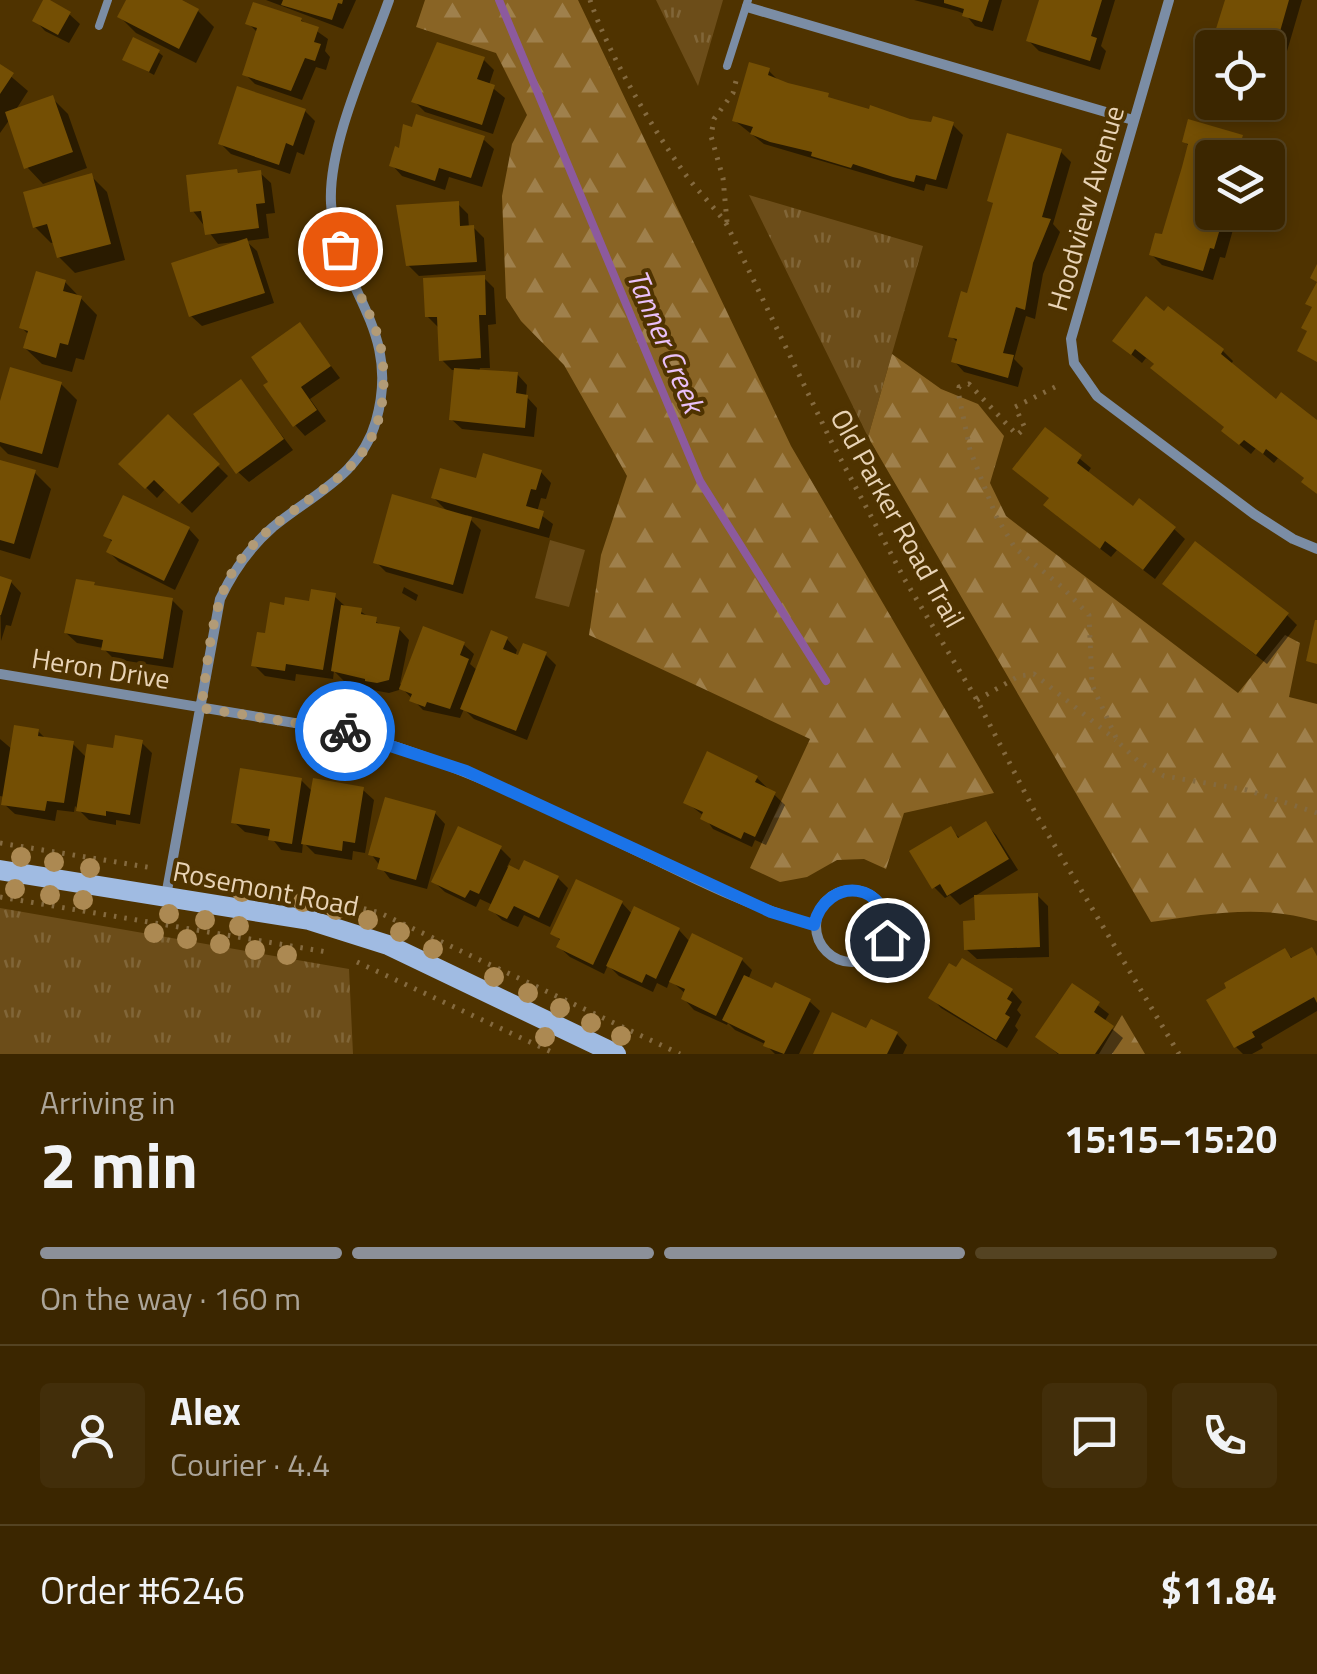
<!DOCTYPE html>
<meta charset="utf-8">
<style>
body{margin:0;font-family:"Titillium Web",sans-serif;background:#422e0a;color:#f1f3f6;height:100vh;display:flex;flex-direction:column;font-size:38px;white-space:nowrap}
*{box-sizing:border-box;margin:0}
p{font-size:32px;color:#aca599}
.icon{flex:none;width:55px;height:55px;fill:none;stroke:currentColor;stroke-width:2;stroke-linecap:round;stroke-linejoin:round}
.map{position:relative;height:1054px;overflow:hidden}
.side{display:flex;flex-direction:column;background:#3b2600;flex:1}
.side>*{flex:none}
.controls{position:absolute;left:1195px;top:30px;display:grid;gap:20px}
.controls a{display:grid;place-items:center;width:90px;height:90px;border-radius:10px;background:#3b2600;box-shadow:0 5px 15px #0003,0 0 0 2px #544322;font-size:50px}
.pin{position:absolute;display:grid;place-items:center;width:85px;height:85px;color:#fff;margin:-42px;border:5px solid #fff;border-radius:50%;box-shadow:0 2px 10px #0007}
.courier{position:absolute;display:grid;place-items:center;width:100px;height:100px;margin:-50px;border:8px solid #1a73e8;border-radius:50%;background:#fff;color:#222;box-shadow:0 2px 12px #0007}
.headline em{font-style:normal;font-weight:700}
.headline div{display:flex;flex-direction:column-reverse}
.headline{display:flex;align-items:center;justify-content:space-between;height:170px;padding:0 40px}
h1{font-size:65px;font-weight:700;line-height:75px}
.bar{display:grid;grid-template-columns:repeat(4,1fr);gap:15px 10px;align-content:center;height:120px;padding:0 40px}
.bar i{height:12px;border-radius:8px;background:#544322}
.bar .current{background:#8c9099}
.bar p{grid-column:span 4}
.line{display:flex;align-items:center;gap:25px;padding:0 40px;border-top:2px solid #544322}
.line div{flex:1}
.round{display:grid;place-items:center;flex:none;width:105px;height:105px;border-radius:10px;background:#422e0a}
.map>svg:first-child{display:block}
</style>
<div class="map">
<svg width="1317" height="1054" viewBox="0 0 1317 1054">
<defs>
<pattern id="grass-tufts" width="24" height="20" patternUnits="userSpaceOnUse" patternTransform="scale(2.5)"><rect width="24" height="20" fill="#6c4d19"/><path d="M3 7l-1-3M5 7V3M7 7l1-3M15 17l-1-3M17 17v-4M19 17l1-3" fill="none" stroke="#816638"/></pattern>
<pattern id="forest-firs" width="22" height="20" patternUnits="userSpaceOnUse" patternTransform="scale(2.5)"><rect width="22" height="20" fill="#896425"/><path d="M5 1l3.5 6h-7zM16 11l3.5 6h-7z" fill="#9f804c"/></pattern>
</defs>
<rect width="100%" height="100%" fill="#4f3300"/>
<path fill="url(#grass-tufts)" d="M656 0H723L698 86Z
M749 195 923 246 868 437Z
M0 908 349 969 353 1054H0Z"/>
<path fill="url(#forest-firs)" d="M425 0H578L791 446 994 793 904 813 886 869 864 859 837 860 807 877 780 882 750 868 810 739 589 635 601 555 627 476 564 365 521 321 506 298 502 196 512 144 527 115 496 53 416 27Z
M892 354 941 389 978 404 1004 436 990 483 1006 516 1238 693 1285 635 1300 643 1289 697 1317 704V921C1261 904 1207 914 1151 922L868 437Z
M1122 1015 1145 1054H1099Z"/>
<path fill="#6c4d19" d="M550 540 585 550 569 607 535 598Z"/>
<path fill="#0007" d="M129 0H176L198 11 214 27 196 63 136 33 120 17Z
M266 0H356L343 29Z
M914 0H1002L993 31 975 26 965 14 957 11Z
M1041 0H1115L1101 46 1106 51 1100 70 1039 51 1029 41Z
M1227 0H1302L1285 58 1278 57 1268 94V48H1212V87L1200 76Z
M69 14 80 24 69 43 45 31 35 20Z
M301 20 328 39 325 51 330 57 326 70 316 67 302 100 255 84 245 74 258 33 248 23Z
M158 52 163 56 154 75 125 59Z
M483 59 494 70 489 85 505 98 493 134 425 112 414 101Z
M0 67 28 91 15 111 52 98 68 114 87 168 43 184 27 167 10 119 0 133Z
M768 70 779 81 870 113 909 121 952 124 963 135 947 189 926 184 924 191 764 144 735 121Z
M305 111 315 121 304 155 297 152 290 174 231 154 221 144Z
M1241 137 1252 148 1250 158H1212V212H1238L1225 258 1220 257 1213 280 1162 265 1152 255 1164 237 1190 147 1184 141Z
M483 139 494 149 482 187 449 177 445 190 402 176 392 165Z
M1060 151 1071 162 1053 224 1060 232 1043 274 1035 319 1026 316 1014 359 1023 368 1018 387 964 372 954 361 959 344 951 336 969 296 995 205 990 200Z
M237 171 240 175 260 173 271 183 275 213 266 214 269 238 246 241 257 251 274 303 202 326 191 316 235 242 218 244 193 211Z
M91 176 107 192 125 260 75 273 59 257 55 242 51 243 35 227Z
M458 204 468 214 469 228H474L484 238 486 271 419 276 408 265Z
M484 278 494 288 496 324 488 325 490 368H480L479 372 517 374 527 385 526 396 537 408 534 437 462 429 451 419 456 370H452L442 360 438 327 427 316Z
M65 282 97 315 84 360 76 358 72 372 42 364 25 348 29 335 22 328Z
M300 325 340 378 310 399 326 421 305 436 295 425Z
M1115 341 1223 351 1233 361 1230 366 1276 402 1317 424V494L1306 479 1278 458 1274 463 1256 448 1251 454 1235 441 1226 428 1156 365 1146 358 1142 363Z
M241 382 293 450 249 482 238 472Z
M61 384 77 400 58 468 8 454 0 446V411Z
M168 417 228 476 192 513 166 488 157 498 122 464Z
M1045 430 1091 468 1087 474 1133 509 1174 529 1185 539 1155 579 1117 550 1111 557 1057 516 1051 500Z
M0 462 35 473 51 489 30 559 0 550Z
M541 472 551 483 546 499 541 498 537 512 553 524 549 538 466 515 481 530 463 594 386 572 376 562 449 513 434 498 478 481Z
M125 498 189 529 199 540 175 590 119 562 109 552 113 543 106 535Z
M0 579 11 582 21 593 11 626 6 625 1 641Z
M93 584 98 589 172 600 183 611 173 668 114 659 103 648 77 643 66 633Z
M1165 584 1287 615 1297 625 1267 664Z
M404 587 418 595 416 601 402 593Z
M334 596 345 606 360 611 384 627 399 629 409 640 400 684 403 685 463 644 474 654 470 664 478 671 507 639 517 650 515 656 546 655 556 665 527 740 474 719 464 709 460 718 423 710 400 686 399 690 389 693 378 691 344 681 334 671 333 679 296 674 295 681 265 676 254 665 267 636 286 608 311 604Z
M38 731 46 739 73 744 87 758 141 742 152 753 140 824 116 820V825L89 820 75 806 74 812 57 810 55 821 15 814 4 804 5 797 0 796V739L13 750Z
M757 778 785 805 766 845 755 840 752 847 713 829 704 816 686 802Z
M301 780 313 792 363 790 374 800 365 853 353 851 352 860 315 854 303 842 302 853 281 850 271 837 245 832 234 822Z
M435 813 445 824 427 889 390 879 371 854Z
M986 824 996 835 1018 870 960 905 950 895 945 898 934 887 950 829 961 839Z
M500 848 511 859 507 867 520 873 558 878 568 888 550 927 524 915 518 927 502 920 491 909 493 905 480 899 476 907 445 892 434 882Z
M1037 895 1048 906 1049 957 977 959 966 949 977 923Z
M622 903 633 915 679 930 690 942 742 960 752 970 748 980 773 991 809 1001 820 1011 799 1054H775L765 1044 735 1030 728 1023 727 1025 694 1010 684 999 686 994 670 980 667 988 657 983 653 992 619 976 608 965 604 974 570 957 559 947 562 942 553 933Z
M1311 950 1317 956V1011L1261 1044 1263 1048 1252 1054H1243L1236 1047 1285 951 1294 960Z
M963 961 1012 991 1022 1002 1017 1010 1021 1015 1015 1026 1018 1030 1007 1048 941 1008 931 997Z
M1073 986 1109 1014 1104 1022 1123 1038 1112 1054H1058L1038 1037Z
M867 1031 897 1034 907 1045 903 1054H816Z"/>
<g fill="none" stroke-linecap="round" stroke-linejoin="round">
<path stroke="#8c5a9d" stroke-width="8" d="M499 0 700 481 826 681"/>
</g>
<path fill="#744f04" d="M43 0H50L71 12 58 35 32 21Z
M126 0H182L199 9 179 49 117 17Z
M283 0H343L342 4 338 3 332 20 281 5Z
M944 0H989L982 22 962 16 964 9 944 3Z
M1039 0H1102L1091 36 1097 38 1090 61 1026 41Z
M1225 0H1289L1275 49 1212 48V81L1197 76 1211 31 1215 32Z
M253 2 302 18 301 21 319 27 314 42 321 44 315 61 305 58 291 91 242 75 257 28 245 24Z
M133 37 160 50 149 72 122 60Z
M437 42 485 57 477 79 495 85 482 125 411 102Z
M749 62 770 68 768 75 788 83 829 93 828 97 869 109 870 105 910 119 931 122 933 116 954 122 936 180 916 175 914 182 893 177 853 164 851 168 811 156 812 152 770 142 750 134 753 127 732 121Z
M0 64 14 73 0 94Z
M237 86 306 109 293 146 286 143 279 165 218 144Z
M53 95 73 152 24 169 5 112Z
M416 114 485 136 471 178 439 168 435 181 389 166 395 146 399 148 403 124 412 127Z
M1188 119 1243 135 1236 158H1212V212H1225L1214 249 1210 248 1203 271 1149 255 1155 233 1162 234 1182 167 1188 144 1182 142Z
M1007 133 1062 149 1042 217 1051 219 1033 263 1025 310 1016 307 1003 353 1014 355 1008 378 951 362 957 339 948 337 961 291 967 293 993 203 987 201Z
M237 169 238 173 261 170 265 203 256 204 259 228 205 235 201 211 190 212 186 175Z
M92 173 111 244 57 258 47 224 33 228 23 192Z
M459 201 460 226 474 225 477 262 406 266 396 205Z
M247 238 265 293 189 317 171 263Z
M1317 264V362L1297 351 1307 331 1301 328 1312 307 1305 304 1317 282 1310 278Z
M36 271 66 280 63 291 82 296 68 345 60 343 56 358 23 348 28 331 19 328Z
M485 275 486 315H479L481 358 439 361 437 317H425L423 278Z
M1146 296 1164 311 1168 306 1224 349 1221 354 1276 399 1281 392 1317 420V494L1301 482 1304 478 1266 449 1263 454 1244 440 1239 445 1221 431 1224 427 1150 368 1154 364 1135 349 1131 355 1112 341Z
M300 322 331 366 301 387 317 410 293 427 263 385 268 382 251 357Z
M10 367 62 382 42 454 0 442V401Z
M454 368 518 372 516 393 528 395 525 428 449 420Z
M241 379 284 439 236 474 193 414Z
M168 414 220 464 179 504 154 480 145 489 118 464Z
M1045 427 1082 455 1077 463 1133 506 1139 498 1176 527 1143 570 1105 541 1100 549 1062 520 1043 505 1049 498 1012 469Z
M483 453 542 470 536 490 531 489 526 506 544 511 539 529 431 498 440 468 476 478Z
M0 460 36 470 14 544 0 540Z
M392 494 472 517 453 585 373 563Z
M123 495 190 527 164 581 106 552 112 540 103 536Z
M1195 541 1289 613 1256 655 1162 584Z
M0 576 12 580 1 615H0Z
M76 579 95 582 94 585 173 598 163 659 101 650 103 640 64 633Z
M311 589 336 593 323 670 286 664 285 671 251 666 257 632 265 633 270 602 284 605 285 597 309 601Z
M341 605 362 608 361 614 377 617 376 623 400 627 389 680 377 683 365 681V679L331 671Z
M1315 620H1317V664L1306 661Z
M423 626 465 642 460 655 469 659 450 709 427 702 425 707 409 701 412 694 399 689Z
M491 630 508 637 503 649 518 655 523 643 547 652 516 731 460 709Z
M14 725 39 729 38 736 74 741 64 803 47 801 45 811 1 805Z
M115 735 143 740 130 815 106 811V816L76 811 87 744 113 748Z
M707 751 758 776 755 782 776 792 755 837 744 832 741 839 700 819 703 812 683 803Z
M240 768 302 778 292 844 268 840 270 829 231 823Z
M313 778 364 787 355 843 343 841 342 851 301 844Z
M385 797 436 811 416 880 377 869 380 858 368 855Z
M986 821 1009 859 947 896 940 884 932 889 909 851 951 826 958 838Z
M458 826 502 846 479 894 470 890 465 898 431 882Z
M524 860 559 876 539 918 514 906 507 919 488 910 509 865 519 870Z
M576 879 623 901 593 965 556 947 560 939 550 934Z
M1038 893 1040 947 964 950 963 921 975 920 974 895Z
M634 906 680 928 656 979 646 974 642 983 606 966Z
M692 933 743 958 716 1016 681 999 685 989 669 982Z
M1312 947 1317 956V1003L1314 997 1252 1032 1255 1037 1234 1048 1206 1000 1226 988 1224 983 1285 948 1291 958Z
M962 958 1013 989 1007 999 1012 1002 1005 1014 1010 1017 996 1040 928 998 949 963 956 967Z
M744 975 772 988 775 982 811 999 784 1054 763 1046 765 1041 722 1020Z
M1072 983 1100 1002 1094 1012 1114 1026 1095 1054H1059L1035 1037Z
M832 1012 866 1028 871 1019 898 1032 887 1054H813Z"/>
<g fill="none" stroke-linecap="round" stroke-linejoin="round">
<path stroke="#846a3f" stroke-width="5" stroke-dasharray="2.5 8" stroke-linecap="butt" d="M590 0C608 53 650 125 683 171 696 190 714 206 727 225L831 441 905 580 977 700 1037 816 1179 1054
M727 222 723 178 711 136 714 119 733 93 737 77
M1055 387 1015 407 1025 428 1017 435 969 384 959 387V396L970 450 996 516 1015 548 1062 587 1089 615 1092 685 1118 742 1139 762 1164 776 1247 790 1317 813
M977 700 1019 676 1034 674 1116 740
M0 843 153 868
M189 873 303 892 380 913 680 1054
M0 897 327 952
M357 962 556 1054"/>
<path stroke="#7b8da5" stroke-width="8" d="M99 26 108 0
M727 66 748 0"/>
<path stroke="#7b8da5" stroke-width="10" d="M1169 0 1071 339 1074 363 1097 396 1254 514 1293 539 1317 549
M747 7 1133 120
M0 674 343 731C451 759 551 810 652 858 705 884 757 909 814 925
M816 926a36 36 0 1 1 72 0a36 36 0 1 1-72 0Z
M166 896 220 599C233 571 249 548 273 527 313 494 361 475 376 421 403 326 335 289 331 203 328 144 369 57 389 0"/>
<path stroke="#a0bbe2" stroke-width="20" d="M0 870 309 920 388 945 616 1054"/>
</g>
<g fill="#ac8952">
<circle cx="21" cy="857" r="10"/>
<circle cx="54" cy="862" r="10"/>
<circle cx="90" cy="868" r="10"/>
<circle cx="15" cy="889" r="10"/>
<circle cx="242" cy="892" r="10"/>
<circle cx="50" cy="895" r="10"/>
<circle cx="83" cy="900" r="10"/>
<circle cx="303" cy="902" r="10"/>
<circle cx="336" cy="910" r="10"/>
<circle cx="169" cy="914" r="10"/>
<circle cx="205" cy="920" r="10"/>
<circle cx="368" cy="920" r="10"/>
<circle cx="239" cy="926" r="10"/>
<circle cx="400" cy="932" r="10"/>
<circle cx="154" cy="933" r="10"/>
<circle cx="187" cy="939" r="10"/>
<circle cx="220" cy="944" r="10"/>
<circle cx="433" cy="949" r="10"/>
<circle cx="255" cy="950" r="10"/>
<circle cx="287" cy="955" r="10"/>
<circle cx="494" cy="977" r="10"/>
<circle cx="528" cy="993" r="10"/>
<circle cx="560" cy="1008" r="10"/>
<circle cx="591" cy="1023" r="10"/>
<circle cx="621" cy="1036" r="10"/>
<circle cx="545" cy="1037" r="10"/>
</g>
<g fill="none" stroke-linecap="round" stroke-linejoin="round">
<path stroke="#b29b76" stroke-width="10" stroke-dasharray="0 18" d="M340 249C350 285 377 316 382 355 397 486 297 483 239 562 210 602 209 660 201 708L345 731"/>
<path stroke="#1a73e8" stroke-width="12" d="M345 731 466 771 771 912 814 925C826 875 893 879 887 940"/>
</g>
<g text-anchor="middle" dominant-baseline="central" stroke-width="8" stroke-linejoin="round" paint-order="stroke">
<g font-size="28" fill="#e8d3b5" stroke="#4f3300">
<text transform="translate(1085 208) rotate(-74)">Hoodview Avenue</text>
<text transform="translate(898 518) rotate(61)">Old Parker Road Trail</text>
<text transform="translate(101 668) rotate(9)">Heron Drive</text>
<text transform="translate(266 888) rotate(11)">Rosemont Road</text>
</g>
<g font-size="30" font-style="italic" fill="#e9c0f8" stroke="#4f3300">
<text transform="translate(666 341) rotate(67)">Tanner Creek</text>
</g>
</g>
</svg>
<div class="controls">
<a><svg class="icon" aria-label="locate" viewBox="0 0 24 24"><circle cx="12" cy="12" r="6"/><path d="M12 2v4M12 18v4M2 12h4M18 12h4"/></svg></a>
<a><svg class="icon" aria-label="layers" viewBox="0 0 24 24"><path d="M12 4l9 5-9 5-9-5zM3 14l9 5 9-5"/></svg></a>
</div>
<div class="pin" style="left:340px;top:249px;background:#ea580c"><svg class="icon" aria-label="bag" viewBox="0 0 24 24"><path d="M5 8h14l-1 12H6zM9 8a3 3 0 0 1 6 0"/></svg></div>
<div class="pin" style="left:887px;top:940px;background:#1f2937"><svg class="icon" aria-label="home" viewBox="0 0 24 24"><path d="M3 11l9-7 9 7M6 9v11h12V9"/></svg></div>
<div class="courier" style="left:345px;top:731px"><svg class="icon" aria-label="bike" viewBox="0 0 24 24"><circle cx="6" cy="16" r="4"/><circle cx="18" cy="16" r="4"/><path d="M6 16l4-8h5l3 8M10 8l3 8H6M13 5h3"/></svg></div>
</div>
<section class="side">
<div class="headline"><div><h1>2 min</h1><p>Arriving in</p></div><em>15:15–15:20</em></div>
<div class="bar"><i class="current"></i><i class="current"></i><i class="current"></i><i></i><p>On the way · 160 m</p></div>
<div class="line" style="height:180px"><a class="round"><svg class="icon" aria-label="person" viewBox="0 0 24 24"><circle cx="12" cy="8" r="4"/><path d="M4 21q1-7 8-7t8 7"/></svg></a><div><b>Alex</b><p>Courier · 4.4</p></div><a class="round"><svg class="icon" aria-label="chat" viewBox="0 0 24 24"><path d="M4 5h16v11H9l-5 4z"/></svg></a><a class="round"><svg class="icon" aria-label="phone" viewBox="0 0 24 24"><path d="M5 4h4l2 5-3 2q2 4 5 5l2-3 5 2v4C11 20 4 13 5 4z"/></svg></a></div>
<div class="line" style="height:130px"><div>Order #6246</div><b>$11.84</b></div>
</section>
